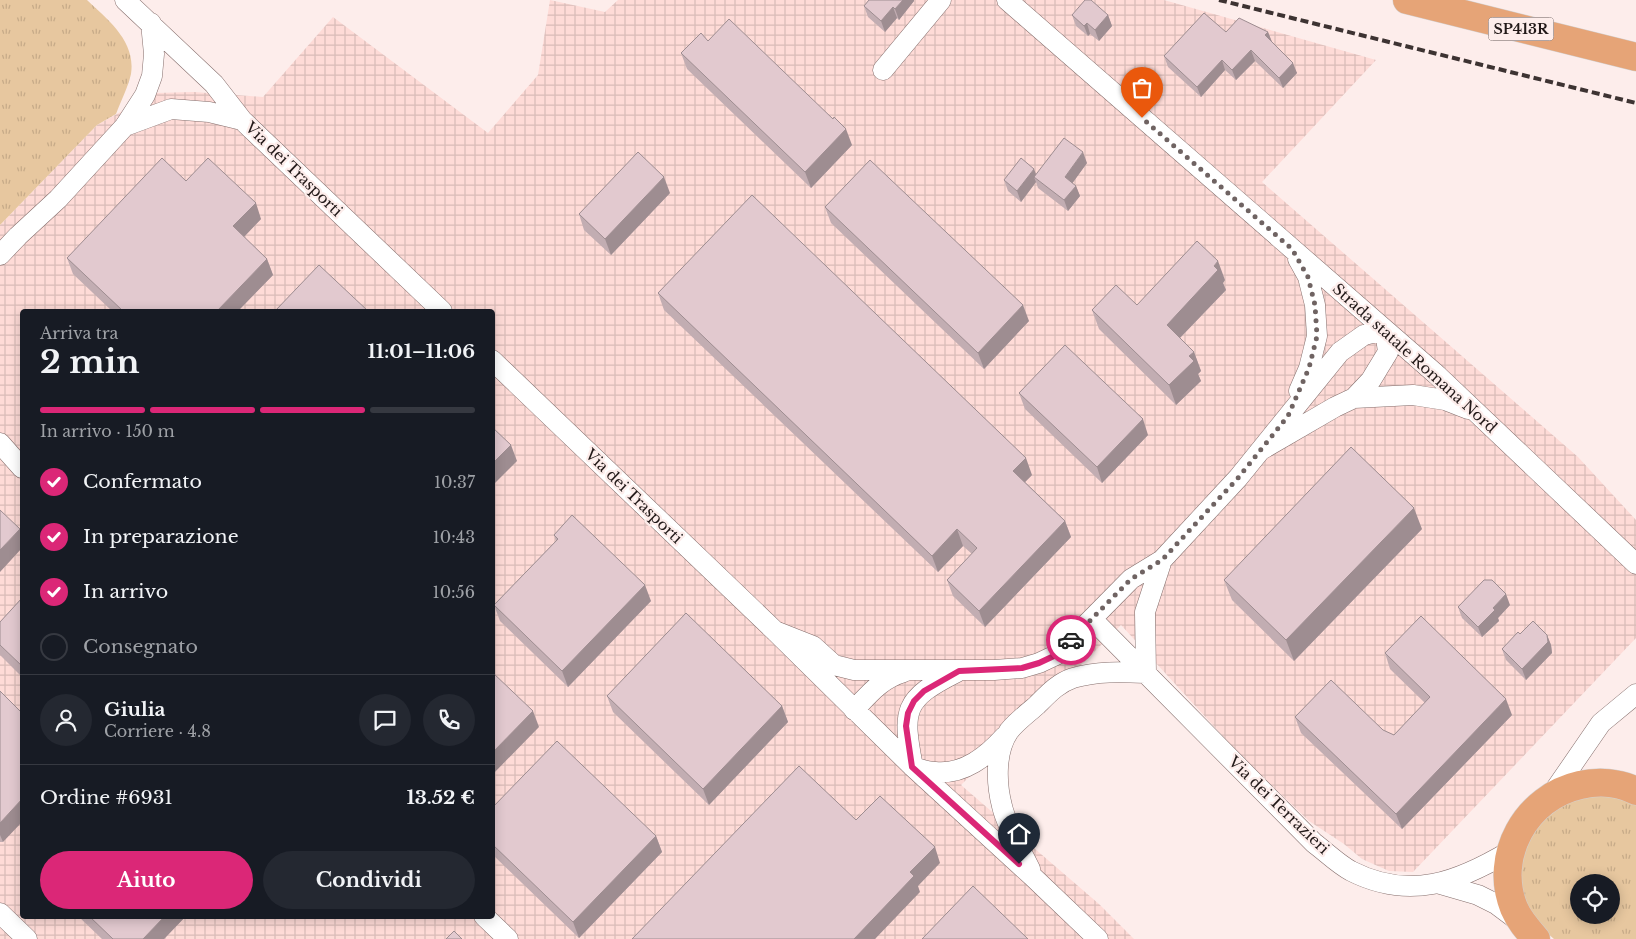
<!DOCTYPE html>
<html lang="it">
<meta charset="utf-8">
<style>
body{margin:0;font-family:"Libre Baskerville",serif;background:#242831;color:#f1f3f6;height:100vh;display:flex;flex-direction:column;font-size:19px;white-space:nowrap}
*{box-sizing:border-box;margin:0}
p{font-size:16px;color:#9ea1a6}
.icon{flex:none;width:28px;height:28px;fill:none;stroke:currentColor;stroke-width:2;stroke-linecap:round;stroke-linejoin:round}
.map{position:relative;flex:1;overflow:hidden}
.sheet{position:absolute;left:20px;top:309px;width:475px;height:610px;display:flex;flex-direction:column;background:#171b24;border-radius:5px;box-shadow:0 2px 12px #0003}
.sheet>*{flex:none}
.fabs{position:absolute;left:1570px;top:874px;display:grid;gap:10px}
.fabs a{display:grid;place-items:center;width:50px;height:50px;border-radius:50%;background:#171b24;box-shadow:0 2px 12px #0003;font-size:25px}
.pin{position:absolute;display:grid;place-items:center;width:42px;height:42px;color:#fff;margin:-51px -21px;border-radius:50% 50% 50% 0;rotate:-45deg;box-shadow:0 0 5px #0007}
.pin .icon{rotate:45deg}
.courier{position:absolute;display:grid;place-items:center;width:50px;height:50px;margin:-25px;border:4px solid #db2777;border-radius:50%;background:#fff;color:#222;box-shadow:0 1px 6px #0007}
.headline em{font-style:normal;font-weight:800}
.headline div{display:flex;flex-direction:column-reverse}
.headline{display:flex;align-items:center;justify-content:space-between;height:85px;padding:0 20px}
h1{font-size:32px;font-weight:800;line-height:38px}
.bar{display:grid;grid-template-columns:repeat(4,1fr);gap:8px 5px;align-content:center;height:60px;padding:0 20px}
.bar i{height:6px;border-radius:4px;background:#363941}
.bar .on{background:#db2777}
.bar p{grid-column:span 4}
.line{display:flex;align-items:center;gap:12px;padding:0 20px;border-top:1px solid #363941}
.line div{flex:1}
.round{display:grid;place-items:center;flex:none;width:52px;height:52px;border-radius:26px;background:#242831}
ol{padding:0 20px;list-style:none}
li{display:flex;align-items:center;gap:15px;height:55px}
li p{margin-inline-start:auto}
li .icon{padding:5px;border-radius:50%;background:#db2777;color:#fff;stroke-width:4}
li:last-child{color:#9ea1a6}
li i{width:28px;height:28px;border:2px solid #363941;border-radius:50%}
.cta{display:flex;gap:10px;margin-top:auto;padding:10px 20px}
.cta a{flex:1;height:58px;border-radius:30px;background:#db2777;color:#fff;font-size:20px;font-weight:800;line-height:58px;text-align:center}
.cta a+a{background:#242831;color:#f1f3f6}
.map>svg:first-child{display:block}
</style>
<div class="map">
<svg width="1636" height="939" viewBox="0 0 1636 939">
<defs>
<pattern id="industrial-grid" width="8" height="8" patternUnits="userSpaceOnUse" patternTransform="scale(1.25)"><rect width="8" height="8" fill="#fedbd7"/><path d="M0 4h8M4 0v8" fill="none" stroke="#d9bbb8"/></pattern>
<pattern id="grass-tufts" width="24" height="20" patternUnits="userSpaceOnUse" patternTransform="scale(1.25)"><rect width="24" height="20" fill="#e7c79f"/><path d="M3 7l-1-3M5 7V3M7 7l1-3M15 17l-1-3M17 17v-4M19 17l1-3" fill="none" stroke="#c6aa88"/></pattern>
</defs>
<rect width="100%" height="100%" fill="#fdedeb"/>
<path fill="url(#industrial-grid)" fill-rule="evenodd" d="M550 0 605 12 618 0H1164L1376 60 1262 182 1578 457 1636 520V638L1413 872 1389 871 1362 859 1344 844 1309 821 1244 759 1121 625 961 785 1099 904 1134 939H0V225L97 125 155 93 194 92 263 97 333 17 488 133 538 75ZM22 311H492V916H22Z"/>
<path fill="url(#grass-tufts)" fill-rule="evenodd" d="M0 0H87C108 20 136 41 131 74 128 87 121 101 116 114L97 125 0 225Z
M1609 795 1636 804V939H1554L1539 926 1528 910 1522 892 1519 873 1522 854 1540 821 1571 799ZM1579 882H1611V915H1579Z"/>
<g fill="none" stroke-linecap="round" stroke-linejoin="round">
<defs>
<path id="street" d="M125 0 214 84 242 120 442 311
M1007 0 1437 375 1636 564
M883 70 941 0
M125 126 171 109 209 112 242 120
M0 255 18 236 58 199 125 126 145 95 152 76 154 54 151 23
M1298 259 1308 277 1315 305 1317 336 1309 368 1299 391
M492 360 775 631 913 767 1032 876 1098 939
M1354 398 1413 395 1445 400 1468 409
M0 443 22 468
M1092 619 1314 843C1326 852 1338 864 1351 871 1410 901 1458 882 1510 851
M775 631 813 646 834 665 854 670H994L1022 668 1039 663 1056 655 1131 579 1162 560 1238 478 1340 352 1364 335 1385 330 1388 352 1371 380 1354 398 1335 407 1261 450
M1146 673 1145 612 1162 560
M854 710C870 693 881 679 904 672
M913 767C902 710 903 699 957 672
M913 767C920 769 928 772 935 772 964 775 987 756 1005 736
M1550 797 1601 723 1636 694
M1030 869C1021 851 1006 824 1002 806 996 783 995 751 1009 731 1016 722 1028 713 1037 705 1048 694 1058 683 1073 678 1097 671 1121 672 1146 673
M1440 884 1478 895 1496 904 1520 922
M0 913 27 939
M484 916 508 939"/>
<path id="primary" d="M1407 0 1636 57
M1536 939C1527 929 1519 920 1514 908 1493 856 1526 797 1580 785 1598 781 1619 782 1636 791"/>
</defs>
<use href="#street" stroke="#856e6c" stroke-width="21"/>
<use href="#primary" stroke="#d3d1d1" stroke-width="29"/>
<use href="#street" stroke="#fff" stroke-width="20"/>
<use href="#primary" stroke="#e6a477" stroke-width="28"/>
<path stroke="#3d3332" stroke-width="4" stroke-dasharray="8 4" stroke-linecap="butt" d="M1219 0 1636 103"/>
</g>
<path fill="#c2adb2" d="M869 0H914V1L899 20 897 18 885 32 868 17 864 6Z
M1072 15H1108L1112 26 1099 41 1090 34 1088 36 1076 26Z
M1226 32H1268L1272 42 1297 73 1283 88 1255 61 1236 80 1225 70 1201 97 1168 67 1164 56Z
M708 41 852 145 811 188 687 69 681 53Z
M1087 163 1072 183 1076 186 1080 196 1068 211 1038 188 1036 182 1021 202 1008 191 1004 180 1036 175Z
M186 181 261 219 244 237 267 259 273 275 238 311H112L73 274 67 258Z
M670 193 611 255 584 230 579 214Z
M825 207 1029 321 984 369 831 223Z
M1225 280 1223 283 1226 290 1180 338 1194 352 1201 371 1198 374 1201 381 1176 405 1099 329 1092 310 1137 305Z
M658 293 1032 475 1025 482 1065 521 1071 537 985 627 953 596 947 580 972 554 963 546 938 572 664 310Z
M1019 393 1148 435 1102 483 1025 409Z
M1422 529 1294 661 1232 600 1224 580Z
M554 535 651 601 568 687 500 621 494 605 556 541Z
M22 598V677L0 655V622Z
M1510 605 1498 618 1499 621 1482 637 1462 618 1458 607Z
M1520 634 1547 635 1551 645 1552 653 1526 680 1506 660 1502 649Z
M1385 653 1512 715 1402 829 1301 733 1295 717 1383 730 1394 735 1425 703 1390 669Z
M0 691 3 842H0Z
M607 696 782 706 788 722 709 805 613 712Z
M492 808 656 836 662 852 579 938 492 854Z
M78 916H186L164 939H102Z"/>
<path fill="#9e8d91" d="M903 0H914V1L899 20 895 9Z
M893 7 897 18 885 32 881 21Z
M1108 15 1112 26 1099 41 1095 30Z
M1087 23 1090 34 1088 36 1084 26Z
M1268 32 1272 42 1265 35Z
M1251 50 1255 61 1236 80 1232 70Z
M1222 60 1225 70 1201 97 1197 87Z
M1293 63 1297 73 1283 88 1279 78Z
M846 129 852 145 811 188 805 172Z
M1083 152 1087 163 1069 188 1065 177Z
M1034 169 1038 179 1034 177 1036 182 1021 202 1017 191Z
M664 177 670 193 611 255 605 239Z
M1076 186 1080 196 1068 211 1064 200Z
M256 203 261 219 239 242 233 226Z
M267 259 273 275 238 311H217Z
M1218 261 1225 280 1223 283 1226 290 1174 344 1167 325Z
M1023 305 1029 321 984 369 978 353Z
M1194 352 1201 371 1198 374 1201 381 1176 405 1169 385 1189 356Z
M1143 419 1148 435 1102 483 1097 467Z
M511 445 517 461 492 486V464Z
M1026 458 1032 475 1019 488 1013 471Z
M1414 508 1422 529 1294 661 1286 640Z
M1065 521 1071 537 985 627 979 611Z
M20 529 22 537V548L0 572V550Z
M957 529 963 546 938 572 932 556Z
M645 585 651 601 568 687 562 671Z
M1506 594 1510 605 1498 618 1499 621 1482 637 1478 627 1493 608Z
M1547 635 1551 645 1552 653 1526 680 1522 669Z
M1506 699 1512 715 1402 829 1396 814Z
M782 706 788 722 709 805 703 789Z
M533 711 539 727 492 775V753Z
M22 799V822L3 842 0 835V823Z
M656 836 662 852 579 938 573 922Z
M935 847 940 863 918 886 920 892 875 939H854L910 872Z
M165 916H186L164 939H143Z"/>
<path fill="#e2c9cf" stroke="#9e8d91" d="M869 0H903L895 9 893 7 881 21 864 6Z
M1085 0H1091L1108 15 1095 30 1087 23 1084 26 1072 15Z
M1204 13 1226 32 1239 18 1268 32 1265 35 1293 63 1279 78 1251 50 1232 70 1222 60 1197 87 1164 56Z
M729 19 833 119 834 117 846 129 805 172 681 53 701 33 708 41Z
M1064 138 1083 152 1065 177 1076 186 1064 200 1034 177Z
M638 152 664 177 605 239 579 214Z
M162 158 186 181 208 158 256 203 233 226 267 259 217 311H123L67 258Z
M1021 158 1034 169 1017 191 1004 180Z
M870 160 1023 305 978 353 825 207Z
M752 195 1026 458 1013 471 1065 521 979 611 947 580 977 548 957 529 932 556 658 293Z
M1197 241 1218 261 1214 266 1218 270 1167 325 1194 352 1189 356 1194 361 1169 385 1092 310 1116 285 1137 305Z
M319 265 368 311H275Z
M1065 345 1143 419 1097 467 1019 393Z
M492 427 511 445 492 464Z
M1351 447 1414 508 1286 640 1224 580Z
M0 510 20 529 0 550Z
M572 515 645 585 562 671 494 605 558 539 554 535Z
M1484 580H1492L1506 594 1493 608 1495 610 1478 627 1458 607Z
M22 598V666L0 645V622Z
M686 613 782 706 703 789 607 696Z
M1421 616 1506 699 1396 814 1295 717 1331 680 1383 730 1394 735 1430 697 1385 653Z
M1533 621 1547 635 1548 642 1522 669 1502 649 1518 632 1520 634Z
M492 672 533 711 492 753Z
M0 691 22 713V799L0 823Z
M557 741 656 836 573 922 492 844V808Z
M799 766 856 820 880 796 935 847 910 872 914 876 854 939H632Z
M973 886 1028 939H922Z
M89 916H165L143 939H113Z
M454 931 462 939H446Z"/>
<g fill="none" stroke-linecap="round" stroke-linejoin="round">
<path stroke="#6f6362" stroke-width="5" stroke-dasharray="0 9" d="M1071 640 1131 579 1162 560 1238 478 1288 416 1309 368 1317 336 1315 305 1308 277 1292 249 1142 118"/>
<path stroke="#db2777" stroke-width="6" d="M1019 864 912 767 906 726 908 713 914 701 924 691 959 671 1022 668 1039 663 1056 655 1071 640"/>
</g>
<g text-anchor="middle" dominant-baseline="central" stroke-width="4.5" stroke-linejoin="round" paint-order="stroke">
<rect fill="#fdedeb" stroke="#645957" stroke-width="1" x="1488.5" y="17.5" width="65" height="23" rx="4"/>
<g font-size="14" font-weight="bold" fill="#221918">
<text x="1521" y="29">SP413R</text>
</g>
<g font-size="15" fill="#221918" stroke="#fdedeb">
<text transform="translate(294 169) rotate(44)">Via dei Trasporti</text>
<text transform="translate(1415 358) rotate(42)">Strada statale Romana Nord</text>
<text transform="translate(634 496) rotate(44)">Via dei Trasporti</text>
<text transform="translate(1279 805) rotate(44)">Via dei Terrazieri</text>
</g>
</g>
</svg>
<div class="fabs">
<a><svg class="icon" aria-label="locate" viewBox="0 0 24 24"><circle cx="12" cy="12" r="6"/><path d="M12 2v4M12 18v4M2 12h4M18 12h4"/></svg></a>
</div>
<div class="pin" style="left:1142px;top:118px;background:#ea580c"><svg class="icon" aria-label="bag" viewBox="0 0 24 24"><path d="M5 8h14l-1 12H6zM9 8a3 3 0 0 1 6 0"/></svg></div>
<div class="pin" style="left:1019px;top:864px;background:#1f2937"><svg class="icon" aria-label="home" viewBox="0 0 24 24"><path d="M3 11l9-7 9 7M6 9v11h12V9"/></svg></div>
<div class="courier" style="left:1071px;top:640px"><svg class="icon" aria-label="car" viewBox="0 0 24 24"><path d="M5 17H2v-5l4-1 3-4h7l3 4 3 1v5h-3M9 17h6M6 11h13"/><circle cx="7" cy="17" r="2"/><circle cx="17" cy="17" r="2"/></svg></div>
<section class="sheet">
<div class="headline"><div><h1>2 min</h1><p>Arriva tra</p></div><em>11:01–11:06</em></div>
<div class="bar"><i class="on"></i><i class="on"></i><i class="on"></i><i></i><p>In arrivo · 150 m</p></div>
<ol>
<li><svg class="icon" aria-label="check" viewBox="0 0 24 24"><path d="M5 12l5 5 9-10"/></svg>Confermato<p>10:37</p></li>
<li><svg class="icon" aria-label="check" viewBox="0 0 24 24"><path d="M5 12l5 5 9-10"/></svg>In preparazione<p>10:43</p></li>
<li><svg class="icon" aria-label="check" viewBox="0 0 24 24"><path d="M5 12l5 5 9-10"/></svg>In arrivo<p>10:56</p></li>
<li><i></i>Consegnato</li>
</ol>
<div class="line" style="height:90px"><a class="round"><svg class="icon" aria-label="person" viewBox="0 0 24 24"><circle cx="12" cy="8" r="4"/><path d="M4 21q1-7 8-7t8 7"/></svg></a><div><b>Giulia</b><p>Corriere · 4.8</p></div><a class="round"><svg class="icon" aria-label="chat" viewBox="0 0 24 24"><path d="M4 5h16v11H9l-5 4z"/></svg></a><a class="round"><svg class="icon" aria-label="phone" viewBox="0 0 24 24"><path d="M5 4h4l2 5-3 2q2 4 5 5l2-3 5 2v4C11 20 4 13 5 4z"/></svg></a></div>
<div class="line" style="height:65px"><div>Ordine #6931</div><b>13.52 €</b></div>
<div class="cta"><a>Aiuto</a><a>Condividi</a></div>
</section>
</div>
